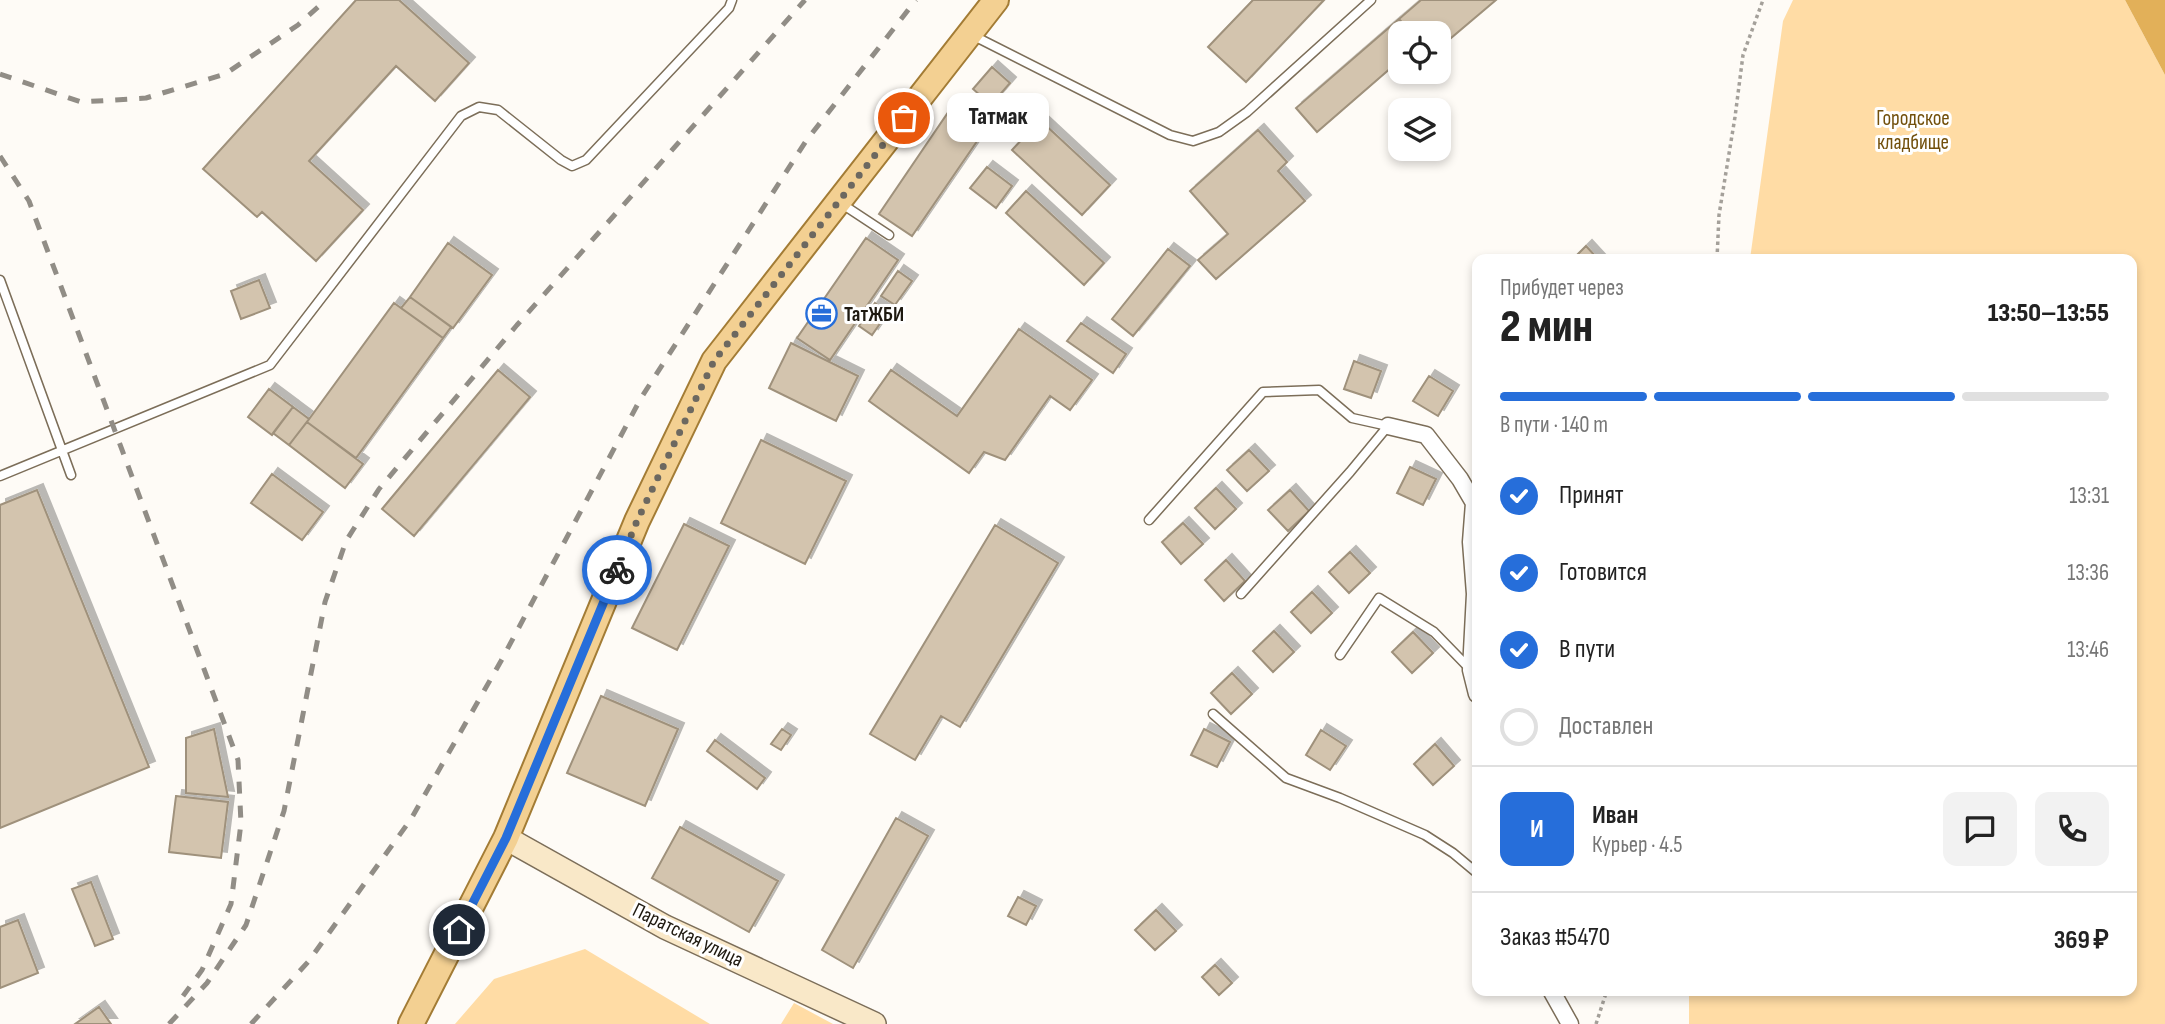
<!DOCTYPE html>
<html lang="ru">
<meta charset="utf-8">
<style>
body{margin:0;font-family:"Sofia Sans Condensed",sans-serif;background:#f2f2f2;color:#222;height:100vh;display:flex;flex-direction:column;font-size:26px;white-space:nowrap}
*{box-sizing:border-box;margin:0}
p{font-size:23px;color:#767676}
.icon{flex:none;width:38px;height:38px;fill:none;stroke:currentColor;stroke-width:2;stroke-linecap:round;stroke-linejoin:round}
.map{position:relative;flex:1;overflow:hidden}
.panel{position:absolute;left:1472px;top:254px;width:665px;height:742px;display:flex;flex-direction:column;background:#fff;border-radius:14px;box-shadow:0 4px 10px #0003}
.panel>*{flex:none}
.fabs{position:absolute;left:1388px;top:21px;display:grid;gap:14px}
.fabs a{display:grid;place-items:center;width:63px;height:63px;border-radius:14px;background:#fff;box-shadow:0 4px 10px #0003;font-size:35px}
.pin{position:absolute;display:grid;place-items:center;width:60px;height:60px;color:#fff;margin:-30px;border:4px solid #fff;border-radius:50%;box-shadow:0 2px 7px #0007}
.courier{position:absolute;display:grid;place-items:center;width:70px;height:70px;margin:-35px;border:5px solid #266eda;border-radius:50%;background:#fff;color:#222;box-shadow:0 2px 9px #0007}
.bubble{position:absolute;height:49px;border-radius:14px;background:#fff;box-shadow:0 4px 10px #0003;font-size:23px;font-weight:800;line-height:49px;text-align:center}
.overview em{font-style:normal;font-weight:800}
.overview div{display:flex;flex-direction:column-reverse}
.overview{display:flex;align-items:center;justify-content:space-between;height:119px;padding:0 28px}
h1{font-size:46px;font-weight:800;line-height:52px}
.bar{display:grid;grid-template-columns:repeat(4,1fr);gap:10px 7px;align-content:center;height:84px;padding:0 28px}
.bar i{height:9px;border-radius:5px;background:#e0e0e0}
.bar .on{background:#266eda}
.bar p{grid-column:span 4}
.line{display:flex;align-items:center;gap:18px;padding:0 28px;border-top:2px solid #e0e0e0}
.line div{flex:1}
.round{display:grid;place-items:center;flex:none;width:74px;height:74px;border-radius:14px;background:#f2f2f2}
ol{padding:0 28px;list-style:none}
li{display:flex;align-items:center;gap:21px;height:77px}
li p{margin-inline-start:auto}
li .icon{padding:7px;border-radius:50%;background:#266eda;color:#fff;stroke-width:4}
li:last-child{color:#767676}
li i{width:38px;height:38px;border:4px solid #e0e0e0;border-radius:50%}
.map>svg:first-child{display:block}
</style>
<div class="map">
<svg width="2165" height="1024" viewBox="0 0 2165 1024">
<defs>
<filter id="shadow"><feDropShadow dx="6" dy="-6" stdDeviation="0" flood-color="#0004"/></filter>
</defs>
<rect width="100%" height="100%" fill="#fefbf6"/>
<path fill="#ffdca5" d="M1793 0H2125L2165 75V1024H1689V991L2132 990V259H1750L1783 21Z
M585 949 710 1024H455L494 979Z
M794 1003 833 1024H781Z"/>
<path fill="#e2b059" d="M2125 0H2165V75Z"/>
<path fill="#d3c4ae" stroke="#9f917b" stroke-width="2" filter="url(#shadow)" d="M356 0H399L469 63 435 101 396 66 309 161 363 210 316 261 262 212 257 217 203 169Z
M1253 0H1324L1246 82 1208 47Z
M1421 0H1496L1438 49V33H1411L1399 19Z
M1399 19 1411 33H1400V60L1317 132 1296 108Z
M992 67 1010 83 991 105 973 89Z
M949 111 982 134 912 236 879 214Z
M1040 120 1110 185 1082 215 1012 150Z
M1258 130 1287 162 1278 171 1305 201 1216 279 1198 260 1228 234 1190 191Z
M987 167 1012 186 996 208 970 188Z
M1026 191 1104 263 1084 285 1006 213Z
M866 238 898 260 830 360 797 338Z
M448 243 492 275 453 328 410 297Z
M1586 246 1598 259H1573Z
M1168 249 1190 266 1133 336 1112 319Z
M898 271 912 281 895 305 881 296Z
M259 280 270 308 241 319 231 291Z
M410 297 451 327 443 338 401 308Z
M394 303 443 338 356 458 307 422Z
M875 303 888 312 872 335 859 326Z
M1081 323 1126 354 1113 373 1067 341Z
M1019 329 1092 380 1070 410 1050 396 1005 460 984 452 969 473 869 401 891 370 957 416Z
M791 343 858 376 836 421 769 388Z
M1354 361 1381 371 1371 398 1344 389Z
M498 370 530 397 414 536 382 509Z
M1429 376 1453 391 1438 416 1413 401Z
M269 389 293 407 272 435 248 417Z
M293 407 309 419 289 445 273 433Z
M307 422 363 464 345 488 289 445Z
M761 440 846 481 805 564 721 523Z
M1249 450 1269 471 1247 491 1227 470Z
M1410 467 1436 479 1423 505 1397 493Z
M272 474 323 512 302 540 251 503Z
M1216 488 1236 509 1215 529 1195 508Z
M37 490 149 767 0 828V505Z
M1290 490 1309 511 1288 531 1268 510Z
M1183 523 1203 544 1181 564 1162 542Z
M684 524 729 546 677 650 632 628Z
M995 525 1058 563 960 727 941 716 915 760 870 734Z
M1350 552 1370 573 1349 593 1329 572Z
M1226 560 1245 581 1224 601 1205 580Z
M1312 592 1332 613 1311 633 1291 612Z
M1274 631 1294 652 1273 672 1253 651Z
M1413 632 1433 653 1412 673 1392 652Z
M1232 673 1252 694 1231 714 1211 693Z
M601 696 678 729 645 806 567 773Z
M214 729 228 797 186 793V738Z
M782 729 791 735 781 750 771 744Z
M1204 729 1230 742 1217 767 1191 755Z
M1321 730 1346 746 1330 770 1306 755Z
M715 740 765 778 757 789 707 751Z
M1435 744 1454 766 1433 785 1414 764Z
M176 796 228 802 221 858 169 852Z
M896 818 928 836 853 968 822 950Z
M680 827 778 881 749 932 652 878Z
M91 882 113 939 95 946 72 889Z
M1018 897 1036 906 1026 925 1008 916Z
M1156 910 1176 931 1155 950 1135 930Z
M18 920 38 973 0 988V927Z
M1215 965 1232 983 1219 995 1202 977Z
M99 1007 111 1024H75Z"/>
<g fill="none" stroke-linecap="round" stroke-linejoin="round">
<defs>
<path id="lane" d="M972 35 1170 135 1193 141 1219 132 1247 112 1371 0
M842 204 889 235
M0 280 71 475
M0 476 270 365 461 116 479 107 498 110 561 160 572 166 586 160 729 8 732 0
M1149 520 1263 392 1319 390 1352 418 1388 426 1350 472 1241 594
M1340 655 1379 598 1434 632 1470 669
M1213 714 1286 778 1340 798 1425 835 1453 853 1477 873"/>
<path id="street" d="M1388 426 1426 435 1460 479 1474 503 1471 542 1475 594 1471 670 1477 694
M1551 990 1570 1024"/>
<path id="secondary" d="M506 838 665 927 874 1024"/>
<path id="primary" d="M411 1024 506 838 637 521 714 361 996 0"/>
</defs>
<use href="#lane" stroke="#7c6e59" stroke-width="11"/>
<use href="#street" stroke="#7c6e59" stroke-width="19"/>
<use href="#secondary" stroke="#7c6e59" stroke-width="26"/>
<use href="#primary" stroke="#a37c35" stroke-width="28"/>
<path stroke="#a4a09a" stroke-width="3.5" stroke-dasharray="3.5 3.5" stroke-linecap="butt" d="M1717 259 1719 215 1735 117 1743 55 1763 0
M1596 1024 1607 990"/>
<use href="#lane" stroke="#fff" stroke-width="8"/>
<use href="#street" stroke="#fff" stroke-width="16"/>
<use href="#secondary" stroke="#f9e8c8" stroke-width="23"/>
<use href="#primary" stroke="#f3d092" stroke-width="24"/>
<path stroke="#918d86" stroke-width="5" stroke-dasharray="12 12" stroke-linecap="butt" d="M0 74 81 102 146 98 225 74 298 25 326 0
M0 156 29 201 238 760 241 823 231 904 202 970 183 996
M169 1024 207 983 246 925 284 811 325 602 346 541 379 489 517 325 805 0
M251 1024 308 962 411 819 501 661 641 398 806 141 916 0"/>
</g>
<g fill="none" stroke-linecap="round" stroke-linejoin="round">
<path stroke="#6c6860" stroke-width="7" stroke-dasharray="0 12.6" d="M617 570 637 521 714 361 904 118"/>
<path stroke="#266eda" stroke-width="9" d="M459 930 506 838 617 570"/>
</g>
<defs>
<symbol id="office-ring" viewBox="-11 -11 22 22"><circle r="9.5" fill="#fff" stroke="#266eda" stroke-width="1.5"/><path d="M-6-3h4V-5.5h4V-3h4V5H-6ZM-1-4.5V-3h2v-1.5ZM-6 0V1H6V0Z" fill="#266eda"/></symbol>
</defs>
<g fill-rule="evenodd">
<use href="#office-ring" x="804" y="296" width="35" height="35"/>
</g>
<g text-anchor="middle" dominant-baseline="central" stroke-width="6" stroke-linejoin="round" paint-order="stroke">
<g font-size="21" fill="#72500c" stroke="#fff">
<text x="1913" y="118">Городское<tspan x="1913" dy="24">кладбище</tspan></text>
</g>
<g font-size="21" font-weight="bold" fill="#1e1910" stroke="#fff" text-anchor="start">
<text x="844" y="314">ТатЖБИ</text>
</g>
<g font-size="21" fill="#1e1910" stroke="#fff">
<text transform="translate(688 935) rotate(26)">Паратская улица</text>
</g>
</g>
</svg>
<div class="fabs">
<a><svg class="icon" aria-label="locate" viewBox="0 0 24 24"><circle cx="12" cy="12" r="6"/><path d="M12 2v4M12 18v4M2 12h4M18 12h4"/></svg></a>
<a><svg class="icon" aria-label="layers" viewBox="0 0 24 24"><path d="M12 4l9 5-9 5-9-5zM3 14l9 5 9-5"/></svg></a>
</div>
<div class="pin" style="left:904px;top:118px;background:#ea580c"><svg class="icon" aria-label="bag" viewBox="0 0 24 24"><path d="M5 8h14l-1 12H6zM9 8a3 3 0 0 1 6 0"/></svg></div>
<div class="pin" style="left:459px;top:930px;background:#1f2937"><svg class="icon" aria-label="home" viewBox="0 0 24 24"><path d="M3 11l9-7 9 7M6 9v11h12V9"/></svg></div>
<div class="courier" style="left:617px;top:570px"><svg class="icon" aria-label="bike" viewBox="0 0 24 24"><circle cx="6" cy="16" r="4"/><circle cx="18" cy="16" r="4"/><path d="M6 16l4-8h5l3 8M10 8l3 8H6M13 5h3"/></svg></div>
<div class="bubble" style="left:947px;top:93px;width:102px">Татмак</div>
<section class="panel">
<div class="overview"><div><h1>2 мин</h1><p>Прибудет через</p></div><em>13:50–13:55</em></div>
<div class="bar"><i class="on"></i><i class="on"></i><i class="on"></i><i></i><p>В пути · 140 m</p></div>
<ol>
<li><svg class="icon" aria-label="check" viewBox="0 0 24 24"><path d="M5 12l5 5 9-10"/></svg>Принят<p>13:31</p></li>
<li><svg class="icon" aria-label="check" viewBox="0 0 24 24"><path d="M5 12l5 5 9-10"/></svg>Готовится<p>13:36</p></li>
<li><svg class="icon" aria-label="check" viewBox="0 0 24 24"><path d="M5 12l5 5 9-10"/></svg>В пути<p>13:46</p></li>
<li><i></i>Доставлен</li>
</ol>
<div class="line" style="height:126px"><b class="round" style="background:#266eda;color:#fff">И</b><div><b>Иван</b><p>Курьер · 4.5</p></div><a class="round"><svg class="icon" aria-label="chat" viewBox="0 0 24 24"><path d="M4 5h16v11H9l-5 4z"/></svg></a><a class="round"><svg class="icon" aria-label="phone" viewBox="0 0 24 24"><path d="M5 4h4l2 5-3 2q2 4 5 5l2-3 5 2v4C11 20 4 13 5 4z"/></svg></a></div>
<div class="line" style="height:91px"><div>Заказ #5470</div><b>369 ₽</b></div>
</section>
</div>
